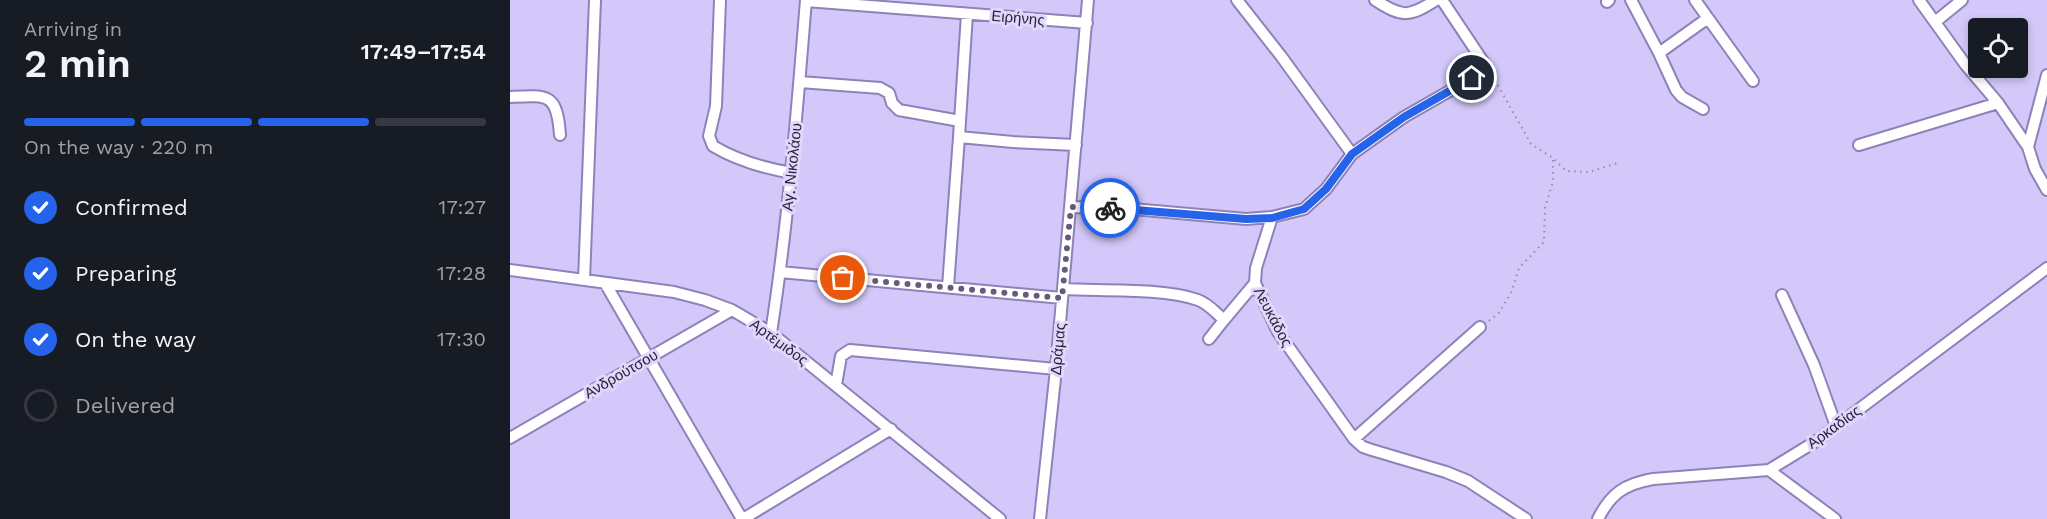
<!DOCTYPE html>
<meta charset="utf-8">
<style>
body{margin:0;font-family:"Work Sans",sans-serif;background:#242831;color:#f1f3f6;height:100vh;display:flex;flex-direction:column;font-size:22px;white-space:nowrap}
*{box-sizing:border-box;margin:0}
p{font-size:20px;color:#9ea1a6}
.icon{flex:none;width:33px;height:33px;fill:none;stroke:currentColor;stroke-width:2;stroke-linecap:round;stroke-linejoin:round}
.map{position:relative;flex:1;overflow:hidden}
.sheet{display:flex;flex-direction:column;background:#171b24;width:510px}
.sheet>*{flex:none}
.buttons{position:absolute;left:1458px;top:18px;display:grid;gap:12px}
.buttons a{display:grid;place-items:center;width:60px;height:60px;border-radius:6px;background:#171b24;box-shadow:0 3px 9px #0003;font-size:30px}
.pin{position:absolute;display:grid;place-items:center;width:51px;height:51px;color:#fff;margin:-26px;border:3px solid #fff;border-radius:50%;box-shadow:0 2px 6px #0007}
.courier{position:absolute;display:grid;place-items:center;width:60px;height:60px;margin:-30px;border:4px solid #2563eb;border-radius:50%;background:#fff;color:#222;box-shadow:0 2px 8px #0007}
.summary em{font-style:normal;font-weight:600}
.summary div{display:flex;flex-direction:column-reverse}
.summary{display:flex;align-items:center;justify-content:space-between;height:102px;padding:0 24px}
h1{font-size:39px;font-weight:600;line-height:45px}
.bar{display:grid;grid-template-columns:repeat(4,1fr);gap:9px 6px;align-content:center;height:72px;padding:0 24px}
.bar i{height:8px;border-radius:4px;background:#363941}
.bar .selected{background:#2563eb}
.bar p{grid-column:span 4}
ol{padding:0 24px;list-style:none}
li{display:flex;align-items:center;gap:18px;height:66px}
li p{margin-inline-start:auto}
li .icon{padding:6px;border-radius:50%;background:#2563eb;color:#fff;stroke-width:4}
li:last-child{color:#9ea1a6}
li i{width:33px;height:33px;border:3px solid #363941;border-radius:50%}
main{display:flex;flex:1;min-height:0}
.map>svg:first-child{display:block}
</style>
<main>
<section class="sheet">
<div class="summary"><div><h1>2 min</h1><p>Arriving in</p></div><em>17:49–17:54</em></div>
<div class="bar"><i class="selected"></i><i class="selected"></i><i class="selected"></i><i></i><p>On the way · 220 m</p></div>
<ol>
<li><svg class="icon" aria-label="check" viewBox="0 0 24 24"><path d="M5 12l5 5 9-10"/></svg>Confirmed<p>17:27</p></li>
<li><svg class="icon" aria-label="check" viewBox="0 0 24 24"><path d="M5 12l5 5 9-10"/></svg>Preparing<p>17:28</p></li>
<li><svg class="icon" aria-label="check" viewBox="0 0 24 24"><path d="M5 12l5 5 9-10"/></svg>On the way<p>17:30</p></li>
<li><i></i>Delivered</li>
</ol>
</section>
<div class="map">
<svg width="1537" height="519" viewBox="0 0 1537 519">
<rect width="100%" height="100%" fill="#d3c8f9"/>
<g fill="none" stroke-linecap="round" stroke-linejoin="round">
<defs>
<path id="minor" d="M210 0 206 106 199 136 203 146C228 161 253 168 282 173
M727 0 771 56 842 154
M865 0C893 18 899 17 926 0
M932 0 978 69 894 117 842 154 816 189 794 209 762 217 746 268 745 283 768 332 844 439 853 447 862 450 936 472 958 481 1016 519
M1121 0 1149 53 1166 90 1172 97 1193 109
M1185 0 1243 81
M1409 0 1455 64 1488 103 1518 147 1525 169 1537 190
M296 1 577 23
M1097 2 1099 0
M1425 22 1452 0
M1149 53 1198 18
M290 82 370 88 379 93 382 103 389 110 450 121 449 137
M0 97C38 95 47 93 50 135
M450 121 457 14
M1349 145 1488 103
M1518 147 1537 75
M561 207 611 208 736 219 762 217
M0 270 164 292 195 300 222 310 261 333 490 519
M270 272 552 298
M74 280 85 0
M95 283 232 519
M438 287 449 137 503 142 566 145
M554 289C591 291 654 288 688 300 699 304 706 313 714 320L745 283
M1272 295 1304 365 1326 426
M261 333C278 223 287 112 296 0
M699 339 714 320
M326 385 331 356 340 350 546 369
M0 438 222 310
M844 439 970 327
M1259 470 1325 519
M233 519 381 429
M530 519 546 369 578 0
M1088 519C1101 493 1115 484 1143 479L1259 470 1308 440 1537 268"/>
</defs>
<use href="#minor" stroke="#8f81b9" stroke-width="14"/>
<path stroke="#948bb2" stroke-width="2" stroke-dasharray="1.5 4.5" stroke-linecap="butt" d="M985 80 1021 144 1043 158 1056 171 1079 172 1108 163
M979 321 988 314 1001 293 1009 268 1034 242 1035 208 1043 181V158"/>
<use href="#minor" stroke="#fff" stroke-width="10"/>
</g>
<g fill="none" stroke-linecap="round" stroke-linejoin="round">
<path stroke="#645c7c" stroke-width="6" stroke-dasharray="0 10.8" d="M333 278 552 298 561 207 600 208"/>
<path stroke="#2563eb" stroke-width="8" d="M600 208 736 219 762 218 794 209 816 189 842 154 894 117 962 78"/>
</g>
<g text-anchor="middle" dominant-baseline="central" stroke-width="6" stroke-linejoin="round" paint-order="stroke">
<g font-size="15" fill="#282238" stroke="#e0d7fc">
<text transform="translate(508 18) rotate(5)">Ειρήνης</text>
<text transform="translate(282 167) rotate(-84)">Αγ. Νικολάου</text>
<text transform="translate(763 317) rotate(62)">Λευκάδος</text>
<text transform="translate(269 342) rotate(36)">Αρτέμιδος</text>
<text transform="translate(548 349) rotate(-85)">Δράμας</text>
<text transform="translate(111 374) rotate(-30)">Ανδρούτσου</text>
<text transform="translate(1324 427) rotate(-36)">Αρκαδίας</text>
</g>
</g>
</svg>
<div class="buttons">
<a><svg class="icon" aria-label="locate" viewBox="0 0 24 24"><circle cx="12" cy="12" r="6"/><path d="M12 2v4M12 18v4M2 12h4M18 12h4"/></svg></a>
</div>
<div class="pin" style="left:333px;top:278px;background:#ea580c"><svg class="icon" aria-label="bag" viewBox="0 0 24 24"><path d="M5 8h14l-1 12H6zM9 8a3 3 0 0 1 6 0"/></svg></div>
<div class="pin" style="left:962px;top:78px;background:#1f2937"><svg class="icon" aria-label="home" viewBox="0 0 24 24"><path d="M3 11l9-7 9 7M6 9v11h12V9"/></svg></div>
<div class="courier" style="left:600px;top:208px"><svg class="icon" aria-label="bike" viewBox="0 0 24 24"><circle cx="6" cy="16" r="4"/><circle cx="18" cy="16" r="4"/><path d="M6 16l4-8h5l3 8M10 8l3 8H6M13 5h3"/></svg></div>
</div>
</main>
